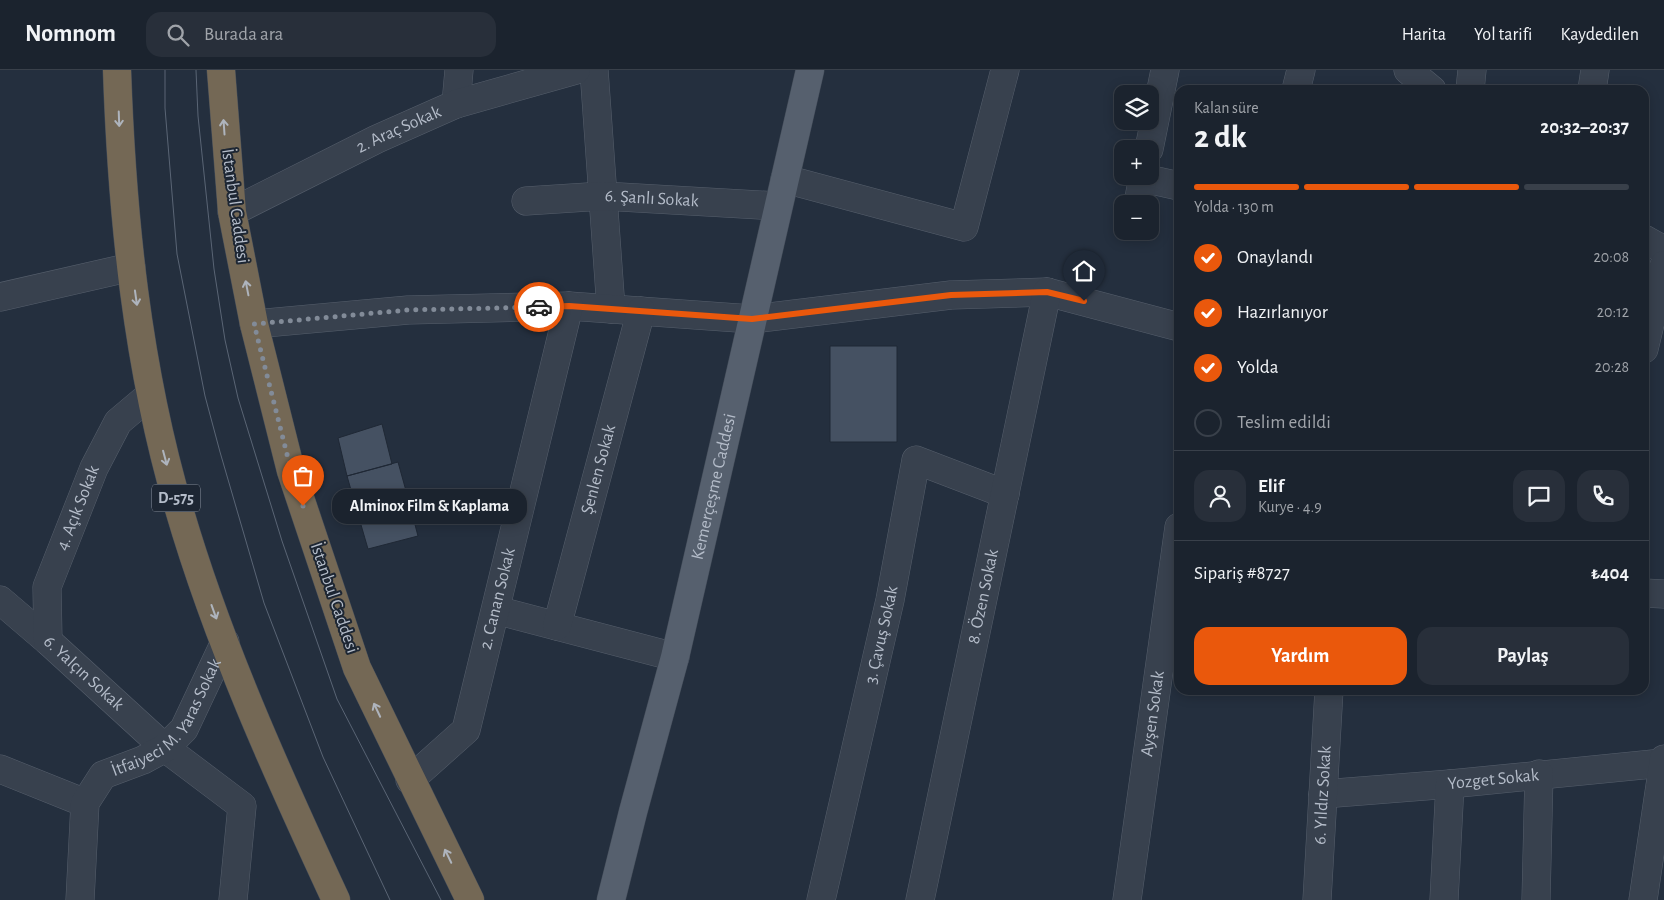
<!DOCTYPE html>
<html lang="tr">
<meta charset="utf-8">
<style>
body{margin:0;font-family:"Alegreya Sans",sans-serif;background:#282f3a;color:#f1f3f6;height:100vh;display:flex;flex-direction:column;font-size:19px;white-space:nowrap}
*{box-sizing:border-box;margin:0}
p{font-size:16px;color:#a0a4aa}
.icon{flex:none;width:28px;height:28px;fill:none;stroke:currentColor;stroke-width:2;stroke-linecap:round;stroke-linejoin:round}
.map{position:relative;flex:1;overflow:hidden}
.panel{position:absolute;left:1174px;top:15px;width:475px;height:610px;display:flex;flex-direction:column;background:#1b232e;border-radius:15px;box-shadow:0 2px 12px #0003,0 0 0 1px #39404a}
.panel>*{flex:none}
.buttons{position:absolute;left:1114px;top:15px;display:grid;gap:10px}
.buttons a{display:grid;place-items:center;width:45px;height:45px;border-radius:10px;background:#1b232e;box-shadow:0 2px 12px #0003,0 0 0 1px #39404a;font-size:25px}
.pin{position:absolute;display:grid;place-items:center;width:42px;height:42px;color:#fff;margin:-51px -21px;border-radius:50% 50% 50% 0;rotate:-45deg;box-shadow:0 0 5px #0007}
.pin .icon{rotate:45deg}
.courier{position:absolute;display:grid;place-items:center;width:50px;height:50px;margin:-25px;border:4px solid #ea580c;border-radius:50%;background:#fff;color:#222;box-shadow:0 1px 6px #0007}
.bubble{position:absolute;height:35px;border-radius:15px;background:#1b232e;box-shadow:0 2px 12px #0003,0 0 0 1px #39404a;font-size:16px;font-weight:700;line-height:35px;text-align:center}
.headline em{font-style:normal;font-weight:700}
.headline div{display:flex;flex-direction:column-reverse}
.headline{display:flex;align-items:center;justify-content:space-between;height:85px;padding:0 20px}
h1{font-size:32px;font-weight:700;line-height:38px}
.bar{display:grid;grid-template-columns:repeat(4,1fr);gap:8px 5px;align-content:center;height:60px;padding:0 20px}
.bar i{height:6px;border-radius:4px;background:#39404a}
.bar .current{background:#ea580c}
.bar p{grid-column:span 4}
.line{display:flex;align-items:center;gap:12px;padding:0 20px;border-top:1px solid #39404a}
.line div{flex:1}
.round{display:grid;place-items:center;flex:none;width:52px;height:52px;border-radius:15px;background:#282f3a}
ol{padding:0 20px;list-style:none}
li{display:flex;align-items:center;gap:15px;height:55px}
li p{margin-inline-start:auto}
li .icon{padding:5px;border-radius:50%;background:#ea580c;color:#fff;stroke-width:4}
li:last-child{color:#a0a4aa}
li i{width:28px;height:28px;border:2px solid #39404a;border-radius:50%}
.cta{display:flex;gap:10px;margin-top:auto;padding:10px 20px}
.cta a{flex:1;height:58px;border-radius:15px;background:#ea580c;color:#fff;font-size:20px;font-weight:700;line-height:58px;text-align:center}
.cta a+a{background:#282f3a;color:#f1f3f6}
header{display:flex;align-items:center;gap:30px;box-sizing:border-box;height:70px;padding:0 25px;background:#1b232e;border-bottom:1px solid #39404a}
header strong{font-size:24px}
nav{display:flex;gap:28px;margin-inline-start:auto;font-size:18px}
.search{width:350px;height:45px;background:#282f3a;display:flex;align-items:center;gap:12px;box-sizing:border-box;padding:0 18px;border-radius:15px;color:#a0a4aa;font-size:19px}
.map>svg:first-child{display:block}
</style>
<header>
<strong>Nomnom</strong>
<div class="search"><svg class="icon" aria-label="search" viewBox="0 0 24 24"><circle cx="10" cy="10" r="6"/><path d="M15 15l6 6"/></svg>Burada ara</div>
<nav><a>Harita</a><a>Yol tarifi</a><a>Kaydedilen</a></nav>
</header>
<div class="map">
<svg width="1664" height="830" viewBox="0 0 1664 830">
<rect width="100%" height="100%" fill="#242f3e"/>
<path fill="#455162" stroke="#1f2835" d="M830 276H897V372H830Z
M382 354 392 394 347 406 338 368Z
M398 392 408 428 357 441 347 406Z
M408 428 418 466 368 479 357 441Z"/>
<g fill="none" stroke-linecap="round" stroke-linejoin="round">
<defs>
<g id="minor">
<path d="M594 0 611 239"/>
<path d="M1408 0 1432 20"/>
<path d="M1296 20 1301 0"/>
<path d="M1470 20 1472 0"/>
<path d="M1592 20 1595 0"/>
<path d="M456 34 459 0"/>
<path d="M1149 79 1165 0"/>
<path d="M1143 108 1179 116"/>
<path d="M785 109 964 157 1005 0"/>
<path id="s1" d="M526 131 603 126 778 136"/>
<path d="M1138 134 1143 106"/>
<path id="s2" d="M232 142 377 69 456 34 576 0"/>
<path d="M1644 169 1664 180"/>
<path d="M0 227 131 197"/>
<path d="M254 254 408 240 569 236 752 249 951 225 1047 222 1179 257"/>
<path d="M1644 279 1664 195"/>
<path d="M1644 523 1664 524"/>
<path id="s3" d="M0 530 48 571 165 678 242 736 233 830"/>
<path d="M496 540 675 587"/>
<path id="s4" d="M557 556 641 241"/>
<path id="s5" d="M48 571 47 517 94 398 118 352 150 325"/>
<path d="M0 699 85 733"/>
<path id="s6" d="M410 710 466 660 569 236"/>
<path id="s7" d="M1323 724 1450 714 1663 693"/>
<path id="s8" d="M80 830 85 733 103 705 143 690 165 678 184 659 225 572"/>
<path id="s9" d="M821 830 890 530 916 390 1005 424"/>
<path id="s10" d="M920 830 1047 222"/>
<path id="s11" d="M1127 830 1179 457"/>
<path id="s12" d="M1317 830 1329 620"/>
<path d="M1444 830 1450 714"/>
<path d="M1536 830 1539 704"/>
<path d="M1643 830 1664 689"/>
</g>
<g id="major">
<path id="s13" d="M611 830 633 742 675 587 810 0"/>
</g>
<path id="highway" d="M117 0C122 147 137 297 179 439 218 573 277 703 336 830
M221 0 232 142 254 254 291 401 357 598 470 830"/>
</defs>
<use href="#minor" stroke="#565f6c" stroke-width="29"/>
<use href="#major" stroke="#414a57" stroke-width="29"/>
<use href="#highway" stroke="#434c59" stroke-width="29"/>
<use href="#minor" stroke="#38414e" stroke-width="28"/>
<use href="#major" stroke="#56606e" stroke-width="28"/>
<use href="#highway" stroke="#746855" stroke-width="28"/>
<path stroke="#5a6575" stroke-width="1" d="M165 0V38L177 184 205 326 220 382 264 533 323 687 390 830
M196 0 198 46 214 199 225 270 238 328 282 471 337 629 441 830"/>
</g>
<defs><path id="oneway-shaft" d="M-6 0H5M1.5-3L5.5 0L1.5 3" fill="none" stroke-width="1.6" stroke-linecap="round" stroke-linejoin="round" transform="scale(1.25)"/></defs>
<g stroke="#aeb4bd">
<use href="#oneway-shaft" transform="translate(119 49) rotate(88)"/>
<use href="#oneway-shaft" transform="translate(224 57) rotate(-94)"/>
<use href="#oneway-shaft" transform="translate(247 218) rotate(-101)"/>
<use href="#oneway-shaft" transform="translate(136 228) rotate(82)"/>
<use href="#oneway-shaft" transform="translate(165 388) rotate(75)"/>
<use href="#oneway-shaft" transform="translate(214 542) rotate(70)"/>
<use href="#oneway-shaft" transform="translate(377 640) rotate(-115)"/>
<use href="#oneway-shaft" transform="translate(448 786) rotate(-116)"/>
</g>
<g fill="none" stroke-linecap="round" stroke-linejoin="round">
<path stroke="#828b98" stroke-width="5" stroke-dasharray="0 9" d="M303 436 291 400 254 254 408 240 539 237"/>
<path stroke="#ea580c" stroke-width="6" d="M539 237 569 236 752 249 951 225 1047 222 1084 231"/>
</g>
<g text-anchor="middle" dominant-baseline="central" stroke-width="4" stroke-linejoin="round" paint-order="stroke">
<rect fill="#1d2633" stroke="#878f9c" stroke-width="1" x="152" y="414.5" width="48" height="27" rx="4"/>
<g font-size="16" font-weight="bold" fill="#b4bcc9">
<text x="176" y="428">D-575</text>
</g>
<g font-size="18" fill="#b4bcc9" stroke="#1d2633">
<text stroke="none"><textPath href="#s2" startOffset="186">2. Araç Sokak</textPath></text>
<text stroke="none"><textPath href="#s1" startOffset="126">6. Şanlı Sokak</textPath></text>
<text transform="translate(235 136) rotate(82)">İstanbul Caddesi</text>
<text stroke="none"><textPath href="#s4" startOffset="162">Şenlen Sokak</textPath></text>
<text stroke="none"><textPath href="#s13" startOffset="426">Kemerçeşme Caddesi</textPath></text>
<text stroke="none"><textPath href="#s5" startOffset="139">4. Açık Sokak</textPath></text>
<text stroke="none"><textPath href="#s10" startOffset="310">8. Özen Sokak</textPath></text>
<text transform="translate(334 528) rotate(71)">İstanbul Caddesi</text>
<text stroke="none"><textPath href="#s6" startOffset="210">2. Canan Sokak</textPath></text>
<text stroke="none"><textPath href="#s9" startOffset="272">3. Çavuş Sokak</textPath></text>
<text stroke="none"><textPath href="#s3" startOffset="111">6. Yalçın Sokak</textPath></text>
<text stroke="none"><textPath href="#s8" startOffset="221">İtfaiyeci M. Yaras Sokak</textPath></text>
<text stroke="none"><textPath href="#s11" startOffset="188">Ayşen Sokak</textPath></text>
<text stroke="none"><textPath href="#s7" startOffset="171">Yozget Sokak</textPath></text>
<text stroke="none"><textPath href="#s12" startOffset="105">6. Yıldız Sokak</textPath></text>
</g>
</g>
</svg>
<div class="buttons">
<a><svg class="icon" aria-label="layers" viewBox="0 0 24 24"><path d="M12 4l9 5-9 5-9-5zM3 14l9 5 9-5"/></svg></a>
<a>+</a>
<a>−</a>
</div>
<div class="pin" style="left:303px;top:436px;background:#ea580c"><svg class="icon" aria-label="bag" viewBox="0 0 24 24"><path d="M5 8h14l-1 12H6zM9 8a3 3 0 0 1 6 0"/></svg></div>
<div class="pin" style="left:1084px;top:231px;background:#1f2937"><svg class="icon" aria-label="home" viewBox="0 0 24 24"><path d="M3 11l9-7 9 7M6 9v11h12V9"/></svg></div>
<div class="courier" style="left:539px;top:237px"><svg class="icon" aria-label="car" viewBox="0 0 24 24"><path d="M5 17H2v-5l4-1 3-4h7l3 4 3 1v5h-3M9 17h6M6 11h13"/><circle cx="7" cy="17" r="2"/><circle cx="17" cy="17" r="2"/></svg></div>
<div class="bubble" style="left:332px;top:419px;width:195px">Alminox Film &amp; Kaplama</div>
<section class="panel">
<div class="headline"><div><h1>2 dk</h1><p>Kalan süre</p></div><em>20:32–20:37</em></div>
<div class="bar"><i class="current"></i><i class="current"></i><i class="current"></i><i></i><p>Yolda · 130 m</p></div>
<ol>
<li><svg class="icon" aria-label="check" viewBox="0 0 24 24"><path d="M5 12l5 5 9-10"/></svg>Onaylandı<p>20:08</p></li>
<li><svg class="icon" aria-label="check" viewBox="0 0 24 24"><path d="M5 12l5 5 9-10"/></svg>Hazırlanıyor<p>20:12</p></li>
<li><svg class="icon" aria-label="check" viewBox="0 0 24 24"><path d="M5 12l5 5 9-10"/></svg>Yolda<p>20:28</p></li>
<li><i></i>Teslim edildi</li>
</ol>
<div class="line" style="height:90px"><a class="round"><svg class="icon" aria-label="person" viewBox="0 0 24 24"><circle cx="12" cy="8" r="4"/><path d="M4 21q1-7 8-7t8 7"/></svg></a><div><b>Elif</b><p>Kurye · 4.9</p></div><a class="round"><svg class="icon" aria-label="chat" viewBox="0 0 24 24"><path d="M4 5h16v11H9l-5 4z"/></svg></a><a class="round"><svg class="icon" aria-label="phone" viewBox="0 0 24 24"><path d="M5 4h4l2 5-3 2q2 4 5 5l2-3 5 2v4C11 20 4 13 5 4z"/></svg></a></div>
<div class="line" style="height:65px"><div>Sipariş #8727</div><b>₺404</b></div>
<div class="cta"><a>Yardım</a><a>Paylaş</a></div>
</section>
</div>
